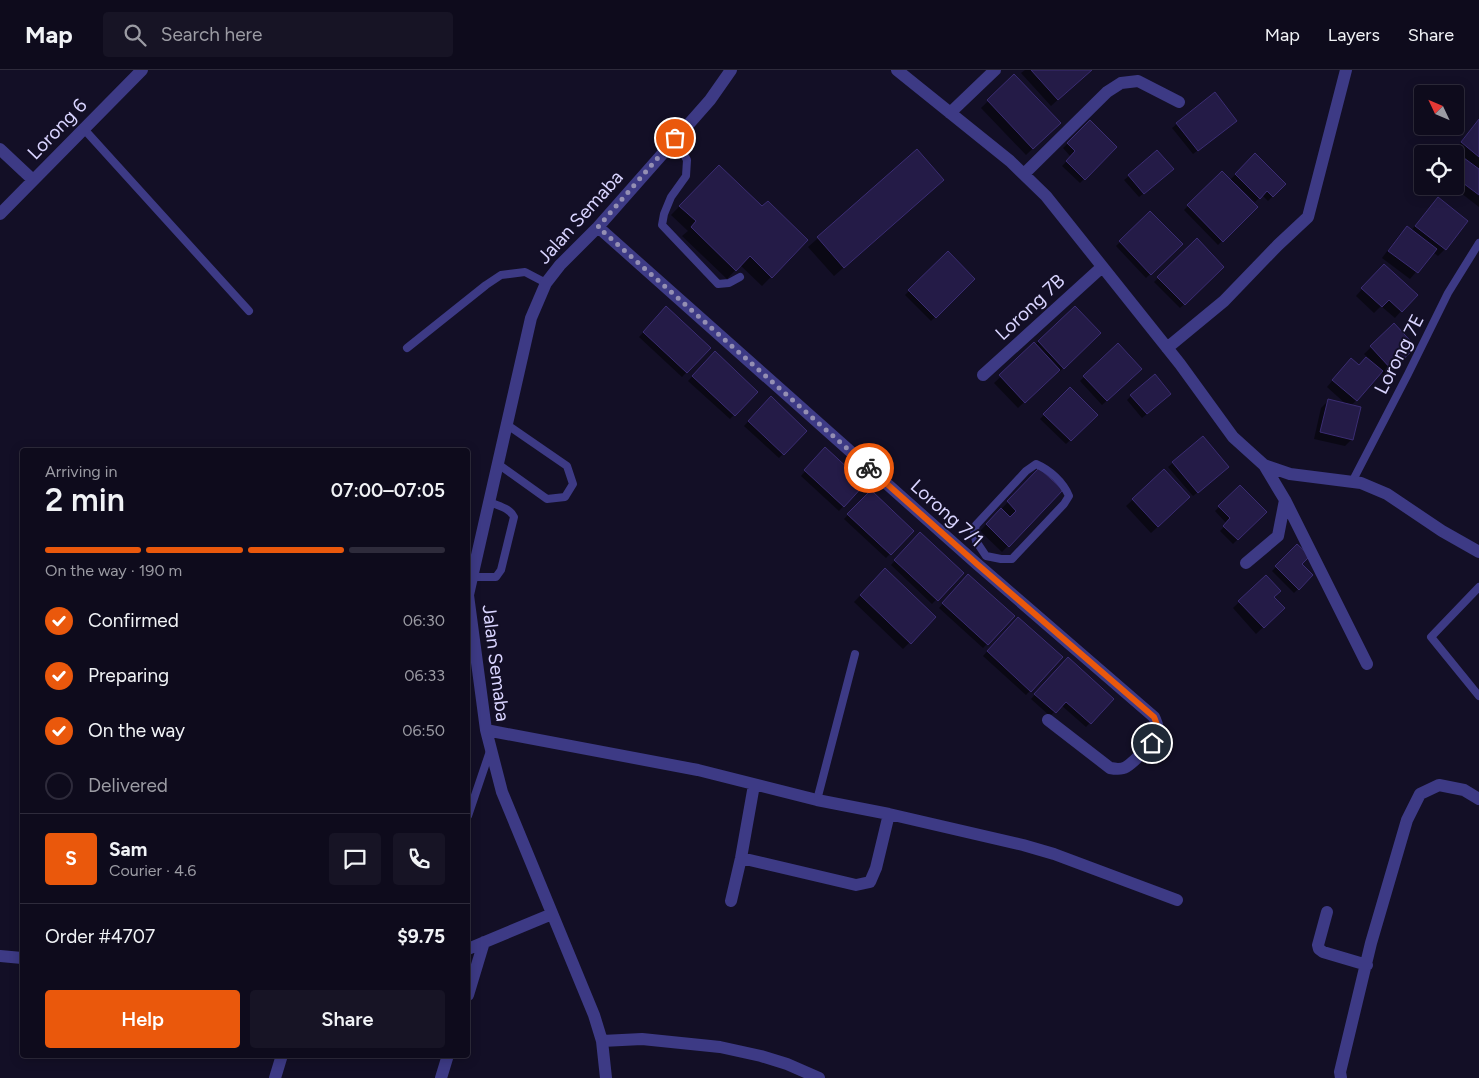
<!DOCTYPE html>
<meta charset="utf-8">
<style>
body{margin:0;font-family:Figtree,sans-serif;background:#171425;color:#f1f3f6;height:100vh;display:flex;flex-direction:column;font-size:19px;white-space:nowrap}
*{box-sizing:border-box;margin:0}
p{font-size:16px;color:#9b9ba3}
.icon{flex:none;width:28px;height:28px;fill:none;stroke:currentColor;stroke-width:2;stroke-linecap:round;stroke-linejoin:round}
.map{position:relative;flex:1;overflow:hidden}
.details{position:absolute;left:20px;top:378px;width:450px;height:610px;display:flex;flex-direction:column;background:#0e0b1c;border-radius:5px;box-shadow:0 2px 12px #0003,0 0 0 1px #2e2b3b}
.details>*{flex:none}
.needle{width:32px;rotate:314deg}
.tools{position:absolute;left:1414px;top:15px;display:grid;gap:10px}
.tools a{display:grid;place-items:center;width:50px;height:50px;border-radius:5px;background:#0e0b1c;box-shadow:0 2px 12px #0003,0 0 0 1px #2e2b3b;font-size:25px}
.pin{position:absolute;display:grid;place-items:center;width:42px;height:42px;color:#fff;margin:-21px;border:2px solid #fff;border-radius:50%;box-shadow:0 1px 5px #0007}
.courier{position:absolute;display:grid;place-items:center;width:50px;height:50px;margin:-25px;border:4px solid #ea580c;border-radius:50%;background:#fff;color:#222;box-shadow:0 1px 6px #0007}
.overview em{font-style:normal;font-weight:600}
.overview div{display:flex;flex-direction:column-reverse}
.overview{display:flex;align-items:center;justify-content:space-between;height:85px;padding:0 25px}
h1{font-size:32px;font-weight:600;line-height:38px}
.bar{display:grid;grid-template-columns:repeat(4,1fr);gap:8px 5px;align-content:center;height:60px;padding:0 25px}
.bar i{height:6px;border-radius:4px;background:#2e2b3b}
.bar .on{background:#ea580c}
.bar p{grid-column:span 4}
.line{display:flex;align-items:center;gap:12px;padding:0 25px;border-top:1px solid #2e2b3b}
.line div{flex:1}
.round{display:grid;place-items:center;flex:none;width:52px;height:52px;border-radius:5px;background:#171425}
ol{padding:0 25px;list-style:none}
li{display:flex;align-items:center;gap:15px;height:55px}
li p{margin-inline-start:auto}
li .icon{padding:5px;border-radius:50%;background:#ea580c;color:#fff;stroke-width:4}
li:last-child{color:#9b9ba3}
li i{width:28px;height:28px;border:2px solid #2e2b3b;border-radius:50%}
.cta{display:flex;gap:10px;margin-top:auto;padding:10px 25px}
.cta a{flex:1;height:58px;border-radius:5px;background:#ea580c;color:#fff;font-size:20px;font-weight:600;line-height:58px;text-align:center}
.cta a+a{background:#171425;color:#f1f3f6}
header{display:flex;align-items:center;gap:30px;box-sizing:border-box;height:70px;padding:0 25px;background:#0e0b1c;border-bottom:1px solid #2e2b3b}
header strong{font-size:24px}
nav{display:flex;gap:28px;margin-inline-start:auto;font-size:18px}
.search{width:350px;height:45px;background:#171425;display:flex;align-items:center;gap:12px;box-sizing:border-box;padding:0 18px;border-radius:5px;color:#9b9ba3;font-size:19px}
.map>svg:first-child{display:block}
</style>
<header>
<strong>Map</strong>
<div class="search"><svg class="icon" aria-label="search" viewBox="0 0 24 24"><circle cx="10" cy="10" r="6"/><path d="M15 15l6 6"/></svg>Search here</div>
<nav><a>Map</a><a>Layers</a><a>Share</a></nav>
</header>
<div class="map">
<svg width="1479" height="1008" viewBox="0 0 1479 1008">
<rect width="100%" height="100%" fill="#130f26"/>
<path fill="#0007" d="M1025 0H1090L1051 36 1021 3Z
M1014 6 1059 53 1026 85 981 38Z
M1479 49V137L1452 116H1455V99L1465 88 1455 80Z
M1090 52 1116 77 1080 113 1062 96 1071 87 1063 78Z
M1177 54 1231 55 1193 84 1172 58Z
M917 81 933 119 834 206 808 177Z
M1255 85 1285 114 1268 131 1262 125 1255 132 1236 114 1234 115 1256 137 1218 175 1184 140 1222 102 1230 110Z
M719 96 762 138 807 170 762 216 740 195 727 209 682 166 688 161 671 145Z
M1168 104 1139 127 1124 110 1129 106Z
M1431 136 1467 152 1445 179 1438 186 1433 182 1410 209 1382 188 1400 164 1407 158 1411 161Z
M1150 143 1181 174 1146 208 1116 176Z
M1197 170 1223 197 1180 238 1154 212Z
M948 183 974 209 931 251 905 225Z
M1377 202 1401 241 1395 248 1381 236 1374 243 1356 226Z
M1075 237 1100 263 1059 302 1057 300 1018 338 994 313Z
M666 238 709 278 682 307 639 267Z
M1394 255 1414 277 1384 305 1381 302 1351 336 1352 369 1345 376 1314 369 1321 338 1328 331 1347 335 1327 317 1344 297 1358 296 1367 287 1364 284Z
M1118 274 1141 299 1102 335 1080 311Z
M715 283 756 322 730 349 688 311Z
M1070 319 1096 345 1066 374 1040 349Z
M1131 326 1165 328 1142 348 1127 330Z
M771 328 805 361 779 388 744 356Z
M1202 368 1223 401 1193 426 1168 397Z
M825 379 863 414 839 441 801 406Z
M1040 399 1061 420 1002 482 980 461Z
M1164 401 1189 427 1151 463 1126 436Z
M1240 417 1265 442 1233 474 1220 461 1227 454 1215 441Z
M871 421 912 461 886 488 844 449Z
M920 464 962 503 932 534 891 495Z
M1297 476 1300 494 1312 505 1294 523 1272 501Z
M885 500 935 547 903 579 854 532Z
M968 506 1013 546 983 578 939 538Z
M1266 506 1273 527 1283 538 1256 564 1233 538Z
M1019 548 1062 587 1026 625 983 586Z
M1068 589 1112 629 1086 657 1061 635 1050 646 1031 629Z"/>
<path fill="#241b47" stroke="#3b2d73" d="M1031 0H1092L1058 30Z
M1014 4 1061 53 1033 79 987 30Z
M1215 22 1237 51 1198 81 1176 53Z
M1479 49V87L1461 72Z
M1090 50 1117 77 1085 110 1066 91 1075 81 1067 73Z
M917 79 944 110 844 198 817 167Z
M1157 80 1174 99 1144 124 1128 105Z
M1255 83 1286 114 1273 127 1267 121 1260 129 1235 104Z
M1464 88 1479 99V125L1455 107V99Z
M719 95 762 136 768 131 808 170 772 208 750 186 736 201 691 157 696 151 679 136Z
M1222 101 1258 137 1223 172 1187 135Z
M1438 127 1468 151 1446 180 1415 156Z
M1150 141 1183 174 1151 205 1119 171Z
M1407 156 1437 179 1418 203 1388 181Z
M1197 168 1224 197 1185 235 1157 207Z
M948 181 975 209 936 248 908 220Z
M1384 194 1418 225 1402 242 1389 230 1382 237 1361 218Z
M666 236 711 278 687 303 643 262Z
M1075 236 1101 263 1064 299 1038 271Z
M1394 253 1416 277 1392 300 1370 276Z
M1034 272 1060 300 1025 333 999 305Z
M1118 273 1142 299 1107 331 1083 306Z
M715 281 758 322 735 346 692 306Z
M1366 287 1383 301 1357 331 1332 310 1351 288 1359 295Z
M1155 304 1171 324 1147 344 1130 325Z
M1070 317 1098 345 1071 371 1043 344Z
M771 326 807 361 784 385 748 351Z
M1328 329 1361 337 1353 370 1320 362Z
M1203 366 1229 397 1198 423 1172 392Z
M825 377 865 414 844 437 804 400Z
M1039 398 1063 420 1009 477 986 454 1001 438 1010 447 1016 441 1007 431Z
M1164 399 1190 427 1158 457 1132 429Z
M1240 415 1267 442 1238 470 1223 456 1230 448 1218 436Z
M871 420 914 461 891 485 847 444Z
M920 462 964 503 938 531 894 490Z
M1297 474 1310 486 1302 494 1313 505 1299 520 1275 496Z
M885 498 936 547 911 574 860 525Z
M968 504 1015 546 988 575 942 533Z
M1266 505 1281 521 1274 527 1285 538 1264 558 1238 531Z
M1018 547 1063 587 1031 622 987 581Z
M1068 587 1114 629 1091 654 1066 632 1056 643 1034 624Z"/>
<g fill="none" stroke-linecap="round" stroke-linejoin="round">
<path stroke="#3d3a85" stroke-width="8" d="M83 58 249 241
M675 68 687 90 686 106 671 127 664 144 662 155 718 214 729 213 740 207
M407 278 486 215 501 205 525 202 546 213
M498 394 547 429 565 427 573 414 567 396 506 354
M1036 394C1050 400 1063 412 1069 426L1064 434 1012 489H1001L986 486 976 471 974 463 976 455 1026 401Z
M1352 412 1408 304 1448 223 1479 173
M472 507H496L501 500 514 447C510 438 498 436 490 432
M1479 517 1431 567 1479 626
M817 730 855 584
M468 746 490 681"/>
<path stroke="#3d3a85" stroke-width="12" d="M897 0 1010 91 1046 126 1180 294 1233 367 1264 395 1290 404 1361 413 1387 424 1442 461 1479 482
M950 43 995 0
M0 79 33 110
M1024 104 1107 22 1121 13 1138 11 1179 32
M0 144 142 0
M598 157 977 494 1154 647C1156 652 1159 656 1157 662 1155 671 1134 692 1126 697 1121 700 1115 699 1110 698L1048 650
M1167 278 1224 231 1278 175 1308 147 1346 0
M983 305 1102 197
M1264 395 1285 430 1367 594
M1246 493 1278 466 1285 430
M486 660 698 700 817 730 889 744 1023 775 1054 784 1177 830
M741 788 856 815 870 812 876 798 889 744
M731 831 741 788 754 715
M1327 842 1318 875 1319 879 1323 882 1367 895
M468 879 552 844
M0 886 22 888
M468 925 484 872
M602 971 642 969 720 977 761 986 787 994 819 1008
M275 1008 282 985
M441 1008 448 985
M606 1008 602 971 594 945 502 722 486 660 468 525 531 248 546 213 560 195 598 157 710 30 731 0
M1341 1008 1340 1002 1371 873 1407 750 1420 724 1439 715 1464 720 1479 729"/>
</g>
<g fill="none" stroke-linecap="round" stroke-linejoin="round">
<path stroke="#948fb3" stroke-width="5" stroke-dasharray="0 9" d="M675 68 598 157 869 398"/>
<path stroke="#ea580c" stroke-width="6" d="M869 398 977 494 1154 647C1159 658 1158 663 1152 673"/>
</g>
<g text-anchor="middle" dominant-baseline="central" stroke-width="4" stroke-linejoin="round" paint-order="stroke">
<g font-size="19" fill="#d9d4ff" stroke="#130f26">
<text transform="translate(57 59) rotate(-46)">Lorong 6</text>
<text transform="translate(580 147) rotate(-48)">Jalan Semaba</text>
<text transform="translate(1030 237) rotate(-43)">Lorong 7B</text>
<text transform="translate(1399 284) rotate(-63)">Lorong 7E</text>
<text transform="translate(947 443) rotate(42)">Lorong 7/1</text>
<text transform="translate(496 593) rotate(83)">Jalan Semaba</text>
</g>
</g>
</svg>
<div class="tools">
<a><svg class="needle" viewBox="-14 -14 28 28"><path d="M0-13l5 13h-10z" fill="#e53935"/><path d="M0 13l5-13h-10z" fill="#9b9ba3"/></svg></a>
<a><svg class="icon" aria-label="locate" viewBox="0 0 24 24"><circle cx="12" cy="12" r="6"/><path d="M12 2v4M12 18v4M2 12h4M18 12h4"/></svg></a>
</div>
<div class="pin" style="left:675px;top:68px;background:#ea580c"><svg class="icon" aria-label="bag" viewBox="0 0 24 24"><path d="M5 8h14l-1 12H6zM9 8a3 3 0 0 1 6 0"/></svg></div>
<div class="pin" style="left:1152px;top:673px;background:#1f2937"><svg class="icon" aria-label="home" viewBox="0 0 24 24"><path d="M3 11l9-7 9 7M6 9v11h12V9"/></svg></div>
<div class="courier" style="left:869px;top:398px"><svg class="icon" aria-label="bike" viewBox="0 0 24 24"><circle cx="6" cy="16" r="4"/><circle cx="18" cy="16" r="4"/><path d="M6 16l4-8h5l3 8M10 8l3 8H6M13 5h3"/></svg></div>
<section class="details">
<div class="overview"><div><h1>2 min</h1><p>Arriving in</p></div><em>07:00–07:05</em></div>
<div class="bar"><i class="on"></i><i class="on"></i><i class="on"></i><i></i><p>On the way · 190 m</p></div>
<ol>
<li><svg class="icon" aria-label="check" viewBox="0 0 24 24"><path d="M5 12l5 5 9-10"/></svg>Confirmed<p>06:30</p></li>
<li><svg class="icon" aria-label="check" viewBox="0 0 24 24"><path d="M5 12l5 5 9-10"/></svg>Preparing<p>06:33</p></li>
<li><svg class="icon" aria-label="check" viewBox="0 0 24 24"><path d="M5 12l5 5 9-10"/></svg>On the way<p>06:50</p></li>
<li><i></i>Delivered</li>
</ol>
<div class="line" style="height:90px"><b class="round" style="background:#ea580c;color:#fff">S</b><div><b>Sam</b><p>Courier · 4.6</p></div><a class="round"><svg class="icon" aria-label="chat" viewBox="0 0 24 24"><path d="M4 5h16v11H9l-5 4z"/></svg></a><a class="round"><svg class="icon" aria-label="phone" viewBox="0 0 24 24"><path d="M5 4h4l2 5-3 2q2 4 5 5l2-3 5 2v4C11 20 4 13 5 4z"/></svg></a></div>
<div class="line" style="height:65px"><div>Order #4707</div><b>$9.75</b></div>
<div class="cta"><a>Help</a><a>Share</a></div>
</section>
</div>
